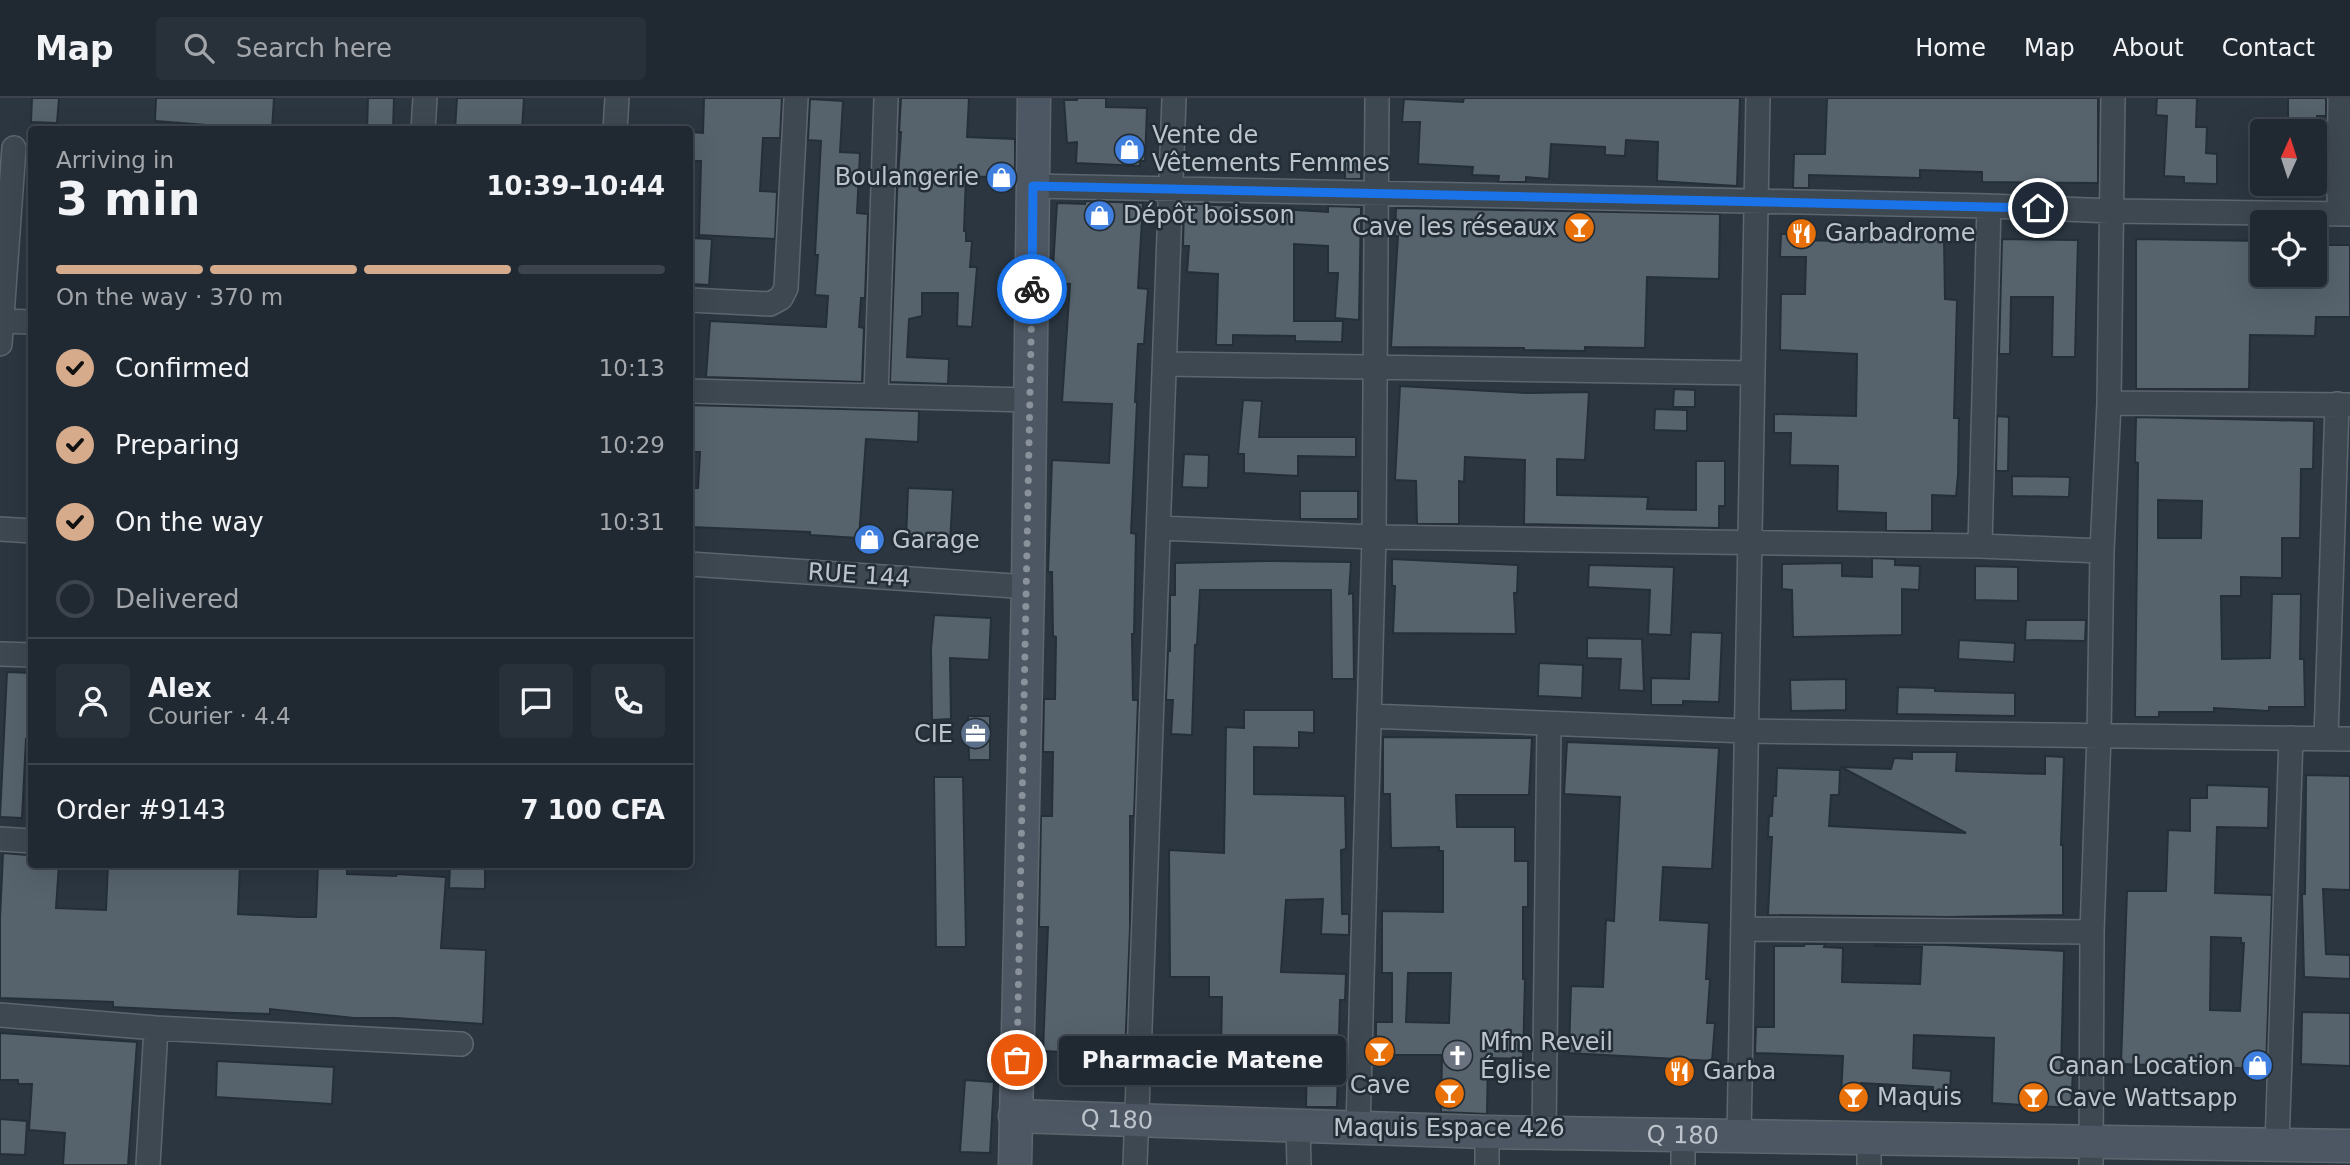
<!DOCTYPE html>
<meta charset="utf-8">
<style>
body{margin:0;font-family:"DejaVu Sans",sans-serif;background:#283039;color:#f1f3f6;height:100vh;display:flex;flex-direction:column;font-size:26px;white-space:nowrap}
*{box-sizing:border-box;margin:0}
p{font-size:23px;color:#a2a6ab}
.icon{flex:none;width:38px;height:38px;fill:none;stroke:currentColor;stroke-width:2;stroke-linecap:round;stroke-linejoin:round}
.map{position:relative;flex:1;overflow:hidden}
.panel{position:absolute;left:28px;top:28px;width:665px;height:742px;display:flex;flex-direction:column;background:#202831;border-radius:7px;box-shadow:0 7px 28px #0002,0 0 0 2px #3d444d}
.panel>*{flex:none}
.needle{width:46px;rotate:3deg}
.buttons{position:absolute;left:2250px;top:21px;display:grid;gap:14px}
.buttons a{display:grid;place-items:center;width:77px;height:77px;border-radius:7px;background:#202831;box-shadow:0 7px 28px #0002,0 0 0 2px #3d444d;font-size:35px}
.pin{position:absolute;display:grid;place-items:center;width:60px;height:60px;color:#fff;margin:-30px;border:4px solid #fff;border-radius:50%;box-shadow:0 2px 7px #0007}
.courier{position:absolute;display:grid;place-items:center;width:70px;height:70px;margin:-35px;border:5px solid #1a73e8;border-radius:50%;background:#fff;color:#222;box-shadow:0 2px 9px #0007}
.bubble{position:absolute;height:49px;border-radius:7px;background:#202831;box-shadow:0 7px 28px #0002,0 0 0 2px #3d444d;font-size:23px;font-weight:600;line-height:49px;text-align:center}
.headline em{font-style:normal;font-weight:600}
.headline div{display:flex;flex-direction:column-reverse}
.headline{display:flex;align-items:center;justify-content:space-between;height:119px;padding:0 28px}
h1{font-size:46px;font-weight:600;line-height:52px}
.bar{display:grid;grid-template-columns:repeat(4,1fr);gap:10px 7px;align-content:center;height:84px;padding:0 28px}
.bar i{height:9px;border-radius:5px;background:#3d444d}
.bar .active{background:#d6ab8b}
.bar p{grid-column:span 4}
.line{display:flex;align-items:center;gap:18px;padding:0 28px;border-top:2px solid #3d444d}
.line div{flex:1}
.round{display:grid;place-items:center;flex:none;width:74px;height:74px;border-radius:7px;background:#283039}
ol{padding:0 28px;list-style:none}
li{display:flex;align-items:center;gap:21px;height:77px}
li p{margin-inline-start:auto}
li .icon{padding:7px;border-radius:50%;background:#d6ab8b;color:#111;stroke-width:4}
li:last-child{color:#a2a6ab}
li i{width:38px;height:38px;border:4px solid #3d444d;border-radius:50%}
header{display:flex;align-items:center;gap:42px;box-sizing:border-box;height:98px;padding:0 35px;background:#202831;border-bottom:2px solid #3d444d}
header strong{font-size:33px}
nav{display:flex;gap:38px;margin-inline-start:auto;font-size:24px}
.search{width:490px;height:63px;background:#283039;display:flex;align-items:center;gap:18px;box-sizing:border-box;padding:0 24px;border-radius:7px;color:#a2a6ab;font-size:26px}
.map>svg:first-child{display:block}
</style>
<header>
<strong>Map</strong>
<div class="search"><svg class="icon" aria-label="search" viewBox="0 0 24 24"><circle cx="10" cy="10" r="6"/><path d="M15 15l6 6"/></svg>Search here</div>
<nav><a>Home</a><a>Map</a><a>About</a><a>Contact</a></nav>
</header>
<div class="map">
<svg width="2350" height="1067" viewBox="0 0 2350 1067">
<rect width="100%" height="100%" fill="#2b3641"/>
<path fill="#56636d" stroke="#252f38" stroke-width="2" fill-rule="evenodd" d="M32 0H59L57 25 31 24Z
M156 0H274L272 32 155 23Z
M368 0H394L393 32H367Z
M457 0H524L522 32H455Z
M704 0H782L780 40H763L760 93 777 94 775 141 699 137 701 63H690V34L703 35Z
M901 0H969L967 39 1015 41V80L966 78 964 133H966V143H972L970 169H977L972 229 957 228 958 195H922V218L909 221 907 259 949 261 948 286 890 284 897 96 901 34H899Z
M1077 0H1106V9L1147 10 1145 63H1140V68L1076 65 1077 44 1067 45 1064 2H1077Z
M1464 0H1740L1737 88 1657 83 1658 44 1626 42 1625 58 1605 57V49L1551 46 1549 81 1526 79V84H1498L1499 78 1472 77 1473 69 1418 66 1420 24H1402L1404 1 1463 4Z
M1827 0H2098V85L1982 84V74L1920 72V80L1809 77V90H1793L1794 56H1825Z
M2157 0H2197L2196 29H2207L2206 55 2217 56V86L2184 85V79L2164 78 2167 18 2156 17Z
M2288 0H2326V18H2317V33H2288Z
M810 1 843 3 840 54 860 55 857 115 868 116 865 200H861L859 229 864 230 862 284 706 279 710 223 826 229 828 198 815 197 818 157H815L821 43 808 42Z
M1345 63H1361V81H1345Z
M1085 103 1143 105 1138 190 1148 191 1144 246H1138L1135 304H1137L1131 435 1136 436 1134 536H1132L1133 602H1138L1134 718H1130V830L1125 957 1043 953 1048 829H1039L1041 718H1052L1053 654H1043L1044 601H1055L1056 539 1053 538 1052 474H1048L1052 362 1109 365 1112 306 1062 304 1070 186 1052 185 1057 105 1085 106Z
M1184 105 1328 114V108L1361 109 1359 222 1335 220 1338 175H1328V148L1294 146V223H1343L1342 244 1295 243V238L1233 237V247H1216L1218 176 1187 174 1189 148H1183Z
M1396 110 1720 116 1719 181 1647 179 1645 250 1585 249V253L1524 252V250L1391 249 1398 138H1395Z
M1781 136H1799V142L1882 144V138L1944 140 1945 201 1957 202 1954 320H1959L1958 377 1956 398 1932 397V433H1886V415L1837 413 1838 368 1790 367 1791 335H1774V316L1856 318 1857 256 1780 252 1781 196H1805L1806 159H1780Z
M690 140 712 141 709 187 690 186Z
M2002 141 2078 142 2075 259H2052L2053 199H2011L2010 256H1999Z
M2136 141 2263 143V177H2317L2318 147H2350V219H2316L2315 238 2250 237 2249 291H2136Z
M1400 288 1528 295 1589 294 1585 362 1557 361V397L1648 399 1647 411 1696 412V363H1725V408H1719V430L1524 426 1525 362 1465 359 1464 384 1459 383V426H1417L1416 383 1395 382Z
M1674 291 1695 292V309H1673Z
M1243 302 1262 303 1259 339H1356V359L1298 358V378L1244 375V356H1238Z
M690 307 919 313 918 344 866 341 859 440 810 437V434L690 429V390H698L700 354H690Z
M1655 311 1687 312V333L1654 332Z
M1997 318 2009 319 2008 373H1996Z
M2136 319 2314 323 2313 371H2301L2300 440H2282V480L2241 479V498H2221L2222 561 2270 560 2272 496H2301L2300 561H2304L2305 609H2269V613L2214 610V614H2159V619H2135L2138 365 2135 364ZM2158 402 2202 403 2201 440H2158Z
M1184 356 1209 357 1208 390 1182 389Z
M2012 378 2070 379 2069 399 2012 398Z
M908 390 953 392 950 445 906 442Z
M1300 393H1358V421H1300Z
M1872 460 1895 461V467L1920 468 1919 492 1902 491V537L1793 539 1792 492 1782 491V466L1842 465V478L1872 479Z
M1392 461 1518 467 1517 495H1514L1516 536 1393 535 1395 488H1392Z
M1267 463 1351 464 1349 496 1353 495 1354 581H1332L1331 492H1200L1197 547H1195L1192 637 1171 636 1173 602H1166L1168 553H1170V497H1175V465Z
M1589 467 1674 469 1671 537 1648 536 1650 492 1588 489Z
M1975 468 2018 469V503L1975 502Z
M934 517 991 520 989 562 950 560 951 621 932 622 931 551Z
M2026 522H2086L2085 543 2025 542Z
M1691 534 1722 535 1719 604 1683 603V607H1651V580L1689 581Z
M1587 540 1642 541 1644 593 1619 592 1621 561 1587 560Z
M1959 542 2015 545 2014 564 1958 561Z
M1539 565 1583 567 1582 600 1538 598Z
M7 574 32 575V642L26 641 22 720 0 719Z
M1846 581V612L1791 613 1790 582Z
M1898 589 1935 590V593L2015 595V618L1897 616Z
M1244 612H1314V635L1299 634V650L1254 649V696L1345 698 1346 751 1341 752 1342 816H1349V837L1321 836 1323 801 1286 802 1281 874 1346 876 1345 902H1340L1337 1009H1306L1307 951 1221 952 1222 899H1209V879H1170L1169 752 1224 755 1226 629 1244 630Z
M968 618H990V662H969Z
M1383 639 1532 640 1529 697H1456L1457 729H1515V763H1528V809H1523V881H1525L1523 961 1488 960 1487 1016 1441 1014 1442 957H1376V924H1392V875H1382V813L1443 814V753H1439V749L1391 750 1390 696H1383ZM1408 875H1451L1449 925 1406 924Z
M1567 644 1719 650 1712 771 1663 769 1660 822 1709 825 1706 881H1710L1707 925H1715L1712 963 1569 955 1571 888 1603 889 1606 822 1614 823 1620 699 1564 696Z
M1912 654H1957L1956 673 2045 676V658L2064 659 2061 747H2063V817L1947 819 1768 817 1772 739H1768L1769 718H1772L1773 698H1776L1777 670 1840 672 1839 697H1831L1829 728 1966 735 1841 669 1891 671 1894 660 1912 661Z
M2306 677 2350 678V792L2323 791 2326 856 2350 857V881L2304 879 2302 796H2305Z
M934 679H963L966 849H936Z
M2207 687 2269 689 2268 730 2217 729 2215 795 2272 797 2266 971 2121 966 2127 793H2166L2168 732 2190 733V700H2207ZM2211 839 2241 840V845H2244L2240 913 2210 912Z
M3 755 28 757V766H59L56 810 106 812 108 766H240L238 816 299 819H316L318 767 347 769V776L396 778 397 776 446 779 441 850 486 852 483 926 396 920H354L270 911V916L235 915 113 909V904L0 900V820Z
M450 768 485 769V791L449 790Z
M1805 846H1825L1824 849 1843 850 1842 884 1920 886 1922 849 1874 848V846L1946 847 2064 853 2061 974H2073L2071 1010 1992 1005 1994 940 1914 937 1913 970 1951 973 1950 994 1933 993V989L1861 985 1860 1002 1841 1000 1843 958 1755 955 1756 929H1774V848H1804Z
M2302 914 2350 915V968L2301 966Z
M0 935 137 944 128 1067H63L65 1035 29 1032 32 986H18V982H0Z
M217 963 334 969 332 1006 216 999Z
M965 982 994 984 990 1055 960 1054Z
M0 1021 27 1023 25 1057 0 1056Z"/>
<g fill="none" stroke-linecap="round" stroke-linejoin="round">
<defs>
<path id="street" d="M423 32 425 0
M615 32 617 0
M1033 88 1989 108 2112 113 2350 116
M2339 116 2340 0
M690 202 770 206 781 200 786 190 796 0
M3 223 32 224
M0 246 14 50
M1166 266 1753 275
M690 293 1030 302
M876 298 886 0
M2109 305 2350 307
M1159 430 1374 439 1980 448 2102 453
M0 431 32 433
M1980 448 1989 108
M690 466 1028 489
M0 556 32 557
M1369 618 1746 633 2350 641
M2326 640 2337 306
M0 741 32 743
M1743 831 2092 834
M0 917 156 930 461 946
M1298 1028 1299 1067
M1358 1030 1374 439 1377 0
M1487 1034V1067
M1544 1034 1549 626
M1739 1039 1758 0
M2277 1047 2291 640
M148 1067 156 930
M1135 1067 1174 0
M1683 1067V1038
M1869 1067V1041
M2091 1067 2092 834 2099 637 2102 453 2109 305 2113 0"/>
<g id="secondary">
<path id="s1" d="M1015 1018 1487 1034 2350 1048"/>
<path d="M1015 1067 1028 489 1034 0"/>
</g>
</defs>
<use href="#street" stroke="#5d666e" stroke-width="26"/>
<use href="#secondary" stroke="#5d666e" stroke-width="35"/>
<use href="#street" stroke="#3e4851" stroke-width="23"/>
<use href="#secondary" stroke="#4d5763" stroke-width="32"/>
</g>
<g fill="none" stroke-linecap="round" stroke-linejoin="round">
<path stroke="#89929b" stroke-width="7" stroke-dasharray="0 12.6" d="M1017 962 1032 191"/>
<path stroke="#1a73e8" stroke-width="9" d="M1032 191 1033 88 2038 110"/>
</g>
<defs>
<symbol id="shop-disc" viewBox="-11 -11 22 22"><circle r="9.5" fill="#3f7fe0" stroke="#232d36"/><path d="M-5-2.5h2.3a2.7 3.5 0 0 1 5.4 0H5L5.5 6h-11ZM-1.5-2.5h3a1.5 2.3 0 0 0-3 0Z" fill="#fff"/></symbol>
<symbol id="bar-disc" viewBox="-11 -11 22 22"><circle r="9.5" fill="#e8710a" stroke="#232d36"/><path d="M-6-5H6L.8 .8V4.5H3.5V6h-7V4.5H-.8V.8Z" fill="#fff"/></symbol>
<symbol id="restaurant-disc" viewBox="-11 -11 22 22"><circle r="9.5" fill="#e8710a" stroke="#232d36"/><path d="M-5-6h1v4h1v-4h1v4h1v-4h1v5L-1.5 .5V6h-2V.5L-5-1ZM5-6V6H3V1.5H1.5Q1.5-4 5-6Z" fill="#fff"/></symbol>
<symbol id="office-disc" viewBox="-11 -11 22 22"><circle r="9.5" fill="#5c6f8a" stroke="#232d36"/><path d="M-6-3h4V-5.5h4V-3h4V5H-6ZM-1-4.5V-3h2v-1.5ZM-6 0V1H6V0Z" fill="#fff"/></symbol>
<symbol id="church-disc" viewBox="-11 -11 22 22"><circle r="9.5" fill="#6b7280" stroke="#232d36"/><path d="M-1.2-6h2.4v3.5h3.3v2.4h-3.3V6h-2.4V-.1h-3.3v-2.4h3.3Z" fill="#fff"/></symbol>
</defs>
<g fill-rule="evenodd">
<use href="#shop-disc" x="1112" y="34" width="35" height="35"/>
<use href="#shop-disc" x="984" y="62" width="35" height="35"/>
<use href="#shop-disc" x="1082" y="100" width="35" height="35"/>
<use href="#bar-disc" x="1562" y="112" width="35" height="35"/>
<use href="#restaurant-disc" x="1784" y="118" width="35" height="35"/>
<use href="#shop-disc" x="852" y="424" width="35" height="35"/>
<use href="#office-disc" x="958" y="618" width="35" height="35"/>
<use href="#bar-disc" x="1362" y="936" width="35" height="35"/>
<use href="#church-disc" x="1440" y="940" width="35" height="35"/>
<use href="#shop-disc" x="2240" y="950" width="35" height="35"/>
<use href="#restaurant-disc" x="1662" y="956" width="35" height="35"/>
<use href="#bar-disc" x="1432" y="978" width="35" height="35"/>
<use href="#bar-disc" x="1836" y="982" width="35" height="35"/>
<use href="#bar-disc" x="2016" y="982" width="35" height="35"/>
</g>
<g text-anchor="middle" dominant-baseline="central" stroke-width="5" stroke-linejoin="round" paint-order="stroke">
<g font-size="24" fill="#bcc3cb" stroke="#232d36" text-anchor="start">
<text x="1152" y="37">Vente de<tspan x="1152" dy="28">Vêtements Femmes</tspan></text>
<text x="979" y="79" text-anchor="end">Boulangerie</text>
<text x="1123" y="117">Dépôt boisson</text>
<text x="1557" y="129" text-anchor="end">Cave les réseaux</text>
<text x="1825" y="135">Garbadrome</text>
<text x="892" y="442">Garage</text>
<text x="953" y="636" text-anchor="end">CIE</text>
<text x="1480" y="944">Mfm Reveil<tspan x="1480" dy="28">Église</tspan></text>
<text x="2234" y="968" text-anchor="end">Canan Location</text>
<text x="1703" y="973">Garba</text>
<text x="1380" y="987" text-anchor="middle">Cave</text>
<text x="1877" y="999">Maquis</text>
<text x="2056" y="1000">Cave Wattsapp</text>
<text x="1449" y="1030" text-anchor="middle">Maquis Espace 426</text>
</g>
<g font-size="24" fill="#bcc3cb" stroke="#232d36">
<text transform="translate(859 477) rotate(4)">RUE 144</text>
<text stroke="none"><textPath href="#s1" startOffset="102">Q 180</textPath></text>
<text stroke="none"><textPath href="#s1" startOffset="668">Q 180</textPath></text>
</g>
</g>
</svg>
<div class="buttons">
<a><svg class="needle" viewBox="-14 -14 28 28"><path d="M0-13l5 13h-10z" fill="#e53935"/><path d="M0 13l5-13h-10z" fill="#a2a6ab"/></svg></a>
<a><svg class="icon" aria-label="locate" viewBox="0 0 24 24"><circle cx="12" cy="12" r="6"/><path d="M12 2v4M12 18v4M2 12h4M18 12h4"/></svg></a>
</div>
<div class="pin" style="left:1017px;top:962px;background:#ea580c"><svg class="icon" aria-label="bag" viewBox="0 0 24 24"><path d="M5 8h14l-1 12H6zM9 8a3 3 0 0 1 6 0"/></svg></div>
<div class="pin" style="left:2038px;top:110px;background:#1f2937"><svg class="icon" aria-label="home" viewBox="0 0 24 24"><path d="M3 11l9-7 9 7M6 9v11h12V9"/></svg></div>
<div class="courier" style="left:1032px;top:191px"><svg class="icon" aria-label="bike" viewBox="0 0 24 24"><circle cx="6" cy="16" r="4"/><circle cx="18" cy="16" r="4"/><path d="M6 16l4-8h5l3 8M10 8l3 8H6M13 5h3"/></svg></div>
<div class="bubble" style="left:1059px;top:938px;width:287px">Pharmacie Matene</div>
<section class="panel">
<div class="headline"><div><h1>3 min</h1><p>Arriving in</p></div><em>10:39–10:44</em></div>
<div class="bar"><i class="active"></i><i class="active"></i><i class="active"></i><i></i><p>On the way · 370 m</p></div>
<ol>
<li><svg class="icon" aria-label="check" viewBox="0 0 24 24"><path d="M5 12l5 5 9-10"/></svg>Confirmed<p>10:13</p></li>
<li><svg class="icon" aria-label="check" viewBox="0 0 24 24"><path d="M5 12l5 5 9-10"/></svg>Preparing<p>10:29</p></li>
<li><svg class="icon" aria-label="check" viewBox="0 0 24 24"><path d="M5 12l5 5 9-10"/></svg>On the way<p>10:31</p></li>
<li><i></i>Delivered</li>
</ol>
<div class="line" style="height:126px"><a class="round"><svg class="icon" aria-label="person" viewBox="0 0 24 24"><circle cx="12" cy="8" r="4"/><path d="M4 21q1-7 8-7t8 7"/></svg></a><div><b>Alex</b><p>Courier · 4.4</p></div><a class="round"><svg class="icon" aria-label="chat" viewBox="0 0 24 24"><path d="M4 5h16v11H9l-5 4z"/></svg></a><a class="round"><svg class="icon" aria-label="phone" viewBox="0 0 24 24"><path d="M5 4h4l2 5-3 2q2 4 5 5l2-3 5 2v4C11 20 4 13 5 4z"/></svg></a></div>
<div class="line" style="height:91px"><div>Order #9143</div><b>7 100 CFA</b></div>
</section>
</div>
